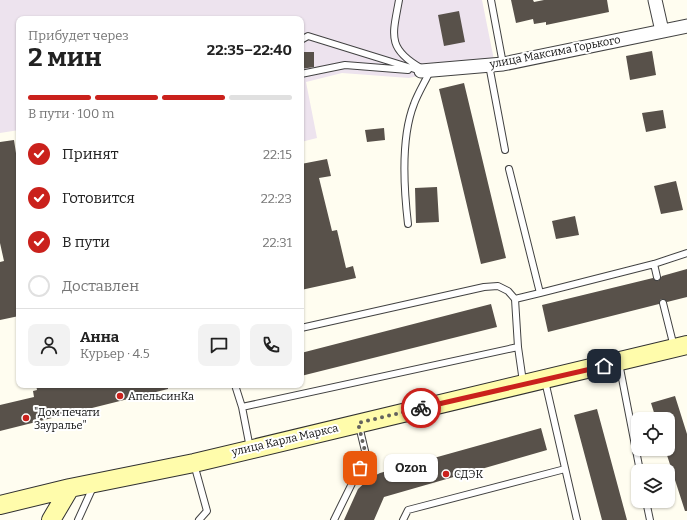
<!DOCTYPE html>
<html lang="ru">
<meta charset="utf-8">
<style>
body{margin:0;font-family:Bitter,serif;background:#f2f2f2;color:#222;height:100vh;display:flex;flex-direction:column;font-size:15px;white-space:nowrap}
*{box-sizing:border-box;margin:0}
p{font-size:13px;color:#767676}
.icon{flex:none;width:22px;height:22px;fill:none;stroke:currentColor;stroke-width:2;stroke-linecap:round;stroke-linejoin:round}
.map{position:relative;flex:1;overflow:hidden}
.side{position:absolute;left:16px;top:16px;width:288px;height:372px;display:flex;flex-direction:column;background:#fff;border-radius:8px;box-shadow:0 1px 3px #0004}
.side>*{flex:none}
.buttons{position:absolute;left:631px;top:412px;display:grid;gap:8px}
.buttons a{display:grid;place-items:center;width:44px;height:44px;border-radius:8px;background:#fff;box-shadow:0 1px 3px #0004;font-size:20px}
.pin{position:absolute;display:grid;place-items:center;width:34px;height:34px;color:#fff;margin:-17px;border-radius:8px;box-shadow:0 2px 6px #0006}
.courier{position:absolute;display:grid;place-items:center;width:40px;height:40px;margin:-20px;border:3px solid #ca211c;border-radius:50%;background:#fff;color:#222;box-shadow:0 1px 5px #0007}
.bubble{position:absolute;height:28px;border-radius:8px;background:#fff;box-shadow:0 1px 3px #0004;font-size:13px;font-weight:700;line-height:28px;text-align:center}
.head em{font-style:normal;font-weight:700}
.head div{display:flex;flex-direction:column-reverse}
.head{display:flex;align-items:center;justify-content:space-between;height:68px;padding:0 12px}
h1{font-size:26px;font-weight:700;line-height:30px}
.bar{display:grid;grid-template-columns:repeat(4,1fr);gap:6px 4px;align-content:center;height:48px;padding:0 12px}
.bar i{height:5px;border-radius:3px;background:#e0e0e0}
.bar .selected{background:#ca211c}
.bar p{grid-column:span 4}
.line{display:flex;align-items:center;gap:10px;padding:0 12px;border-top:1px solid #e0e0e0}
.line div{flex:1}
.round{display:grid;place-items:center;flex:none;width:42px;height:42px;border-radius:8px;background:#f2f2f2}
ol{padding:0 12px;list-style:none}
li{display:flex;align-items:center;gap:12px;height:44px}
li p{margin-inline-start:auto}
li .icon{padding:4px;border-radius:50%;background:#ca211c;color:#fff;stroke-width:4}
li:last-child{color:#767676}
li i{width:22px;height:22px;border:2px solid #e0e0e0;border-radius:50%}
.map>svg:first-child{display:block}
</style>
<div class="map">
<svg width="687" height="520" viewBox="0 0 687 520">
<rect width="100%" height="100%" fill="#fffdf0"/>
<path fill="#ede3ee" d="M0 0H482L494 60 409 78 342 73 306 82 317 138 301 142V19H19V130L0 133Z"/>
<path fill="#58514a" d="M511 0H533L534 2 544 0H607L609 12 546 25V22L534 24 533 19 516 23Z
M459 11 465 42 444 46 438 15Z
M652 51 656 75 630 80 626 56Z
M301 52H314V67L301 69Z
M464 83 506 258 481 264 439 89Z
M663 110 666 128 646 132 642 113Z
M384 128 385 140 367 142 365 130Z
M14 140 19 173V316L0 320V262L4 261 0 243V142Z
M327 159 331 176 319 178 332 231 337 230 346 268 353 266 356 278 301 290V164Z
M676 181 683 210 661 214 654 186Z
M437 187 439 222 416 223 415 188Z
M575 216 579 235 556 239 552 221Z
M687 269V297L667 302 662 299 660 300 659 304 548 332 542 305 653 278 658 281 662 276Z
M491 304 497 327 301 376V353Z
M36 385H168V389L0 431V405L34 397 33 391 37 390Z
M675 396 687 434V511H685L665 449H668V419H656L651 403Z
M597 409 627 520H602L574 415Z
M541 428 547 450 384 497 374 520H344L358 489 370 478 380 473Z"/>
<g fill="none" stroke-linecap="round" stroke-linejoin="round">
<defs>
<path id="lane" d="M399 0C393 34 386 48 421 68
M491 0 503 64
M301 40 308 36 421 71
M489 65 505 150
M301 74 345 65 408 70
M509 169 540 293 515 299
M408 224C404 190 401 137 414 104 418 93 425 82 430 71
M654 264 657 277
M540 293 654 264 687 253
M663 303 674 347
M301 328 484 287 498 286 508 291 515 299 518 347
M619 363 640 471
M545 381 577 520
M235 385 242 407
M250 448 242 407 518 347 523 382
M194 464 207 511 199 520
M646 501 650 520
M78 520 93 487
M334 520 366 455 359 426
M403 520 408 510 565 469"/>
<path id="street" d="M655 0 662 31
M421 71 503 64 687 26"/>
<path id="secondary" d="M0 505 70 488 194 463 687 345
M51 520 70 488"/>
</defs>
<use href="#lane" stroke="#424242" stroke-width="8"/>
<use href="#street" stroke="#424242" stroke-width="15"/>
<use href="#secondary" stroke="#313131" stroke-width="20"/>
<use href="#lane" stroke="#fff" stroke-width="6"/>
<use href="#street" stroke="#fff" stroke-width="13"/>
<use href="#secondary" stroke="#fffcab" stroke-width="18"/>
</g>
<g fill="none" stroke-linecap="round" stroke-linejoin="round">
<path stroke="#63625e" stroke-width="4" stroke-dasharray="0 7.2" d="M360 468 366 455 358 423 421 408"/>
<path stroke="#ca211c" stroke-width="5" d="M421 408 604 366"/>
</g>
<g fill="#ca211c" stroke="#fff" stroke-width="1.5">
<circle cx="120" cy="396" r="4"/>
<circle cx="26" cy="418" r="4"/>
<circle cx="446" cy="474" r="4"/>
</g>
<g text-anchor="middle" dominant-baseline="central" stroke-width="4" stroke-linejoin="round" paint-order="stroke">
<g font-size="11" fill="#0f0f0f" stroke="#fff">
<text transform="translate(555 52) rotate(-11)">улица Максима Горького</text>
<text transform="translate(285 440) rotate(-13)">улица Карла Маркса</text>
</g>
<g font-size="11" fill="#0f0f0f" stroke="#fff" text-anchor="start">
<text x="128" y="396">АпельсинКа</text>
<text x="34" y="412">"Дом печати<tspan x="34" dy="13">Зауралье"</tspan></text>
<text x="454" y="474">СДЭК</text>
</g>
</g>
</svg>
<div class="buttons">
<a><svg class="icon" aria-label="locate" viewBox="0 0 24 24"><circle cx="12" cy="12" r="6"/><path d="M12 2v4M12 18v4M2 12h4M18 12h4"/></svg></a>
<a><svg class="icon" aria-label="layers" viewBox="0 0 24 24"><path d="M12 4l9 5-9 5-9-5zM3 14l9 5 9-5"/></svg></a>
</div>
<div class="pin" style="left:360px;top:468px;background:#ea580c"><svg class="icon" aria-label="bag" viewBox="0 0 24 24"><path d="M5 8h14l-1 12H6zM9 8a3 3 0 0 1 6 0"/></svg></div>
<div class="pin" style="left:604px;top:366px;background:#1f2937"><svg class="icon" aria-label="home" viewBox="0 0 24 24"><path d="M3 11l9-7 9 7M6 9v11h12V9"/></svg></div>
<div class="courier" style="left:421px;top:408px"><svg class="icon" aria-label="bike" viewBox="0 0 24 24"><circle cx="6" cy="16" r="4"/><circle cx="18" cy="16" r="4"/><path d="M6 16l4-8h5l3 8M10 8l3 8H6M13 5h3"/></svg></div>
<div class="bubble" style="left:384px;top:454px;width:54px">Ozon</div>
<section class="side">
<div class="head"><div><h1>2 мин</h1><p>Прибудет через</p></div><em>22:35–22:40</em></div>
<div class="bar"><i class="selected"></i><i class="selected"></i><i class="selected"></i><i></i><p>В пути · 100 m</p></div>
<ol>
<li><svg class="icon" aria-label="check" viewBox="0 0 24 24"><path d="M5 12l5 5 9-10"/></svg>Принят<p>22:15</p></li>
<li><svg class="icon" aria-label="check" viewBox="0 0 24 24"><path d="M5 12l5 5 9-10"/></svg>Готовится<p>22:23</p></li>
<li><svg class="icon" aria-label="check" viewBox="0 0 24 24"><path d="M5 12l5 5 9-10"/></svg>В пути<p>22:31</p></li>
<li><i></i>Доставлен</li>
</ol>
<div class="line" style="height:72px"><a class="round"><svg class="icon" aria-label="person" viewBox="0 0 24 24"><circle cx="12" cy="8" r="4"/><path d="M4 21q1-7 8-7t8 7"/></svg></a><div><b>Анна</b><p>Курьер · 4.5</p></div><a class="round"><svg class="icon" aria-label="chat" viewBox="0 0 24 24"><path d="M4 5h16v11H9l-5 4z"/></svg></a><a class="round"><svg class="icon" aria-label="phone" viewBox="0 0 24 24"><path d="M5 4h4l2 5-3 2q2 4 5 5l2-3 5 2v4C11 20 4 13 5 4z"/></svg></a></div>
</section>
</div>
